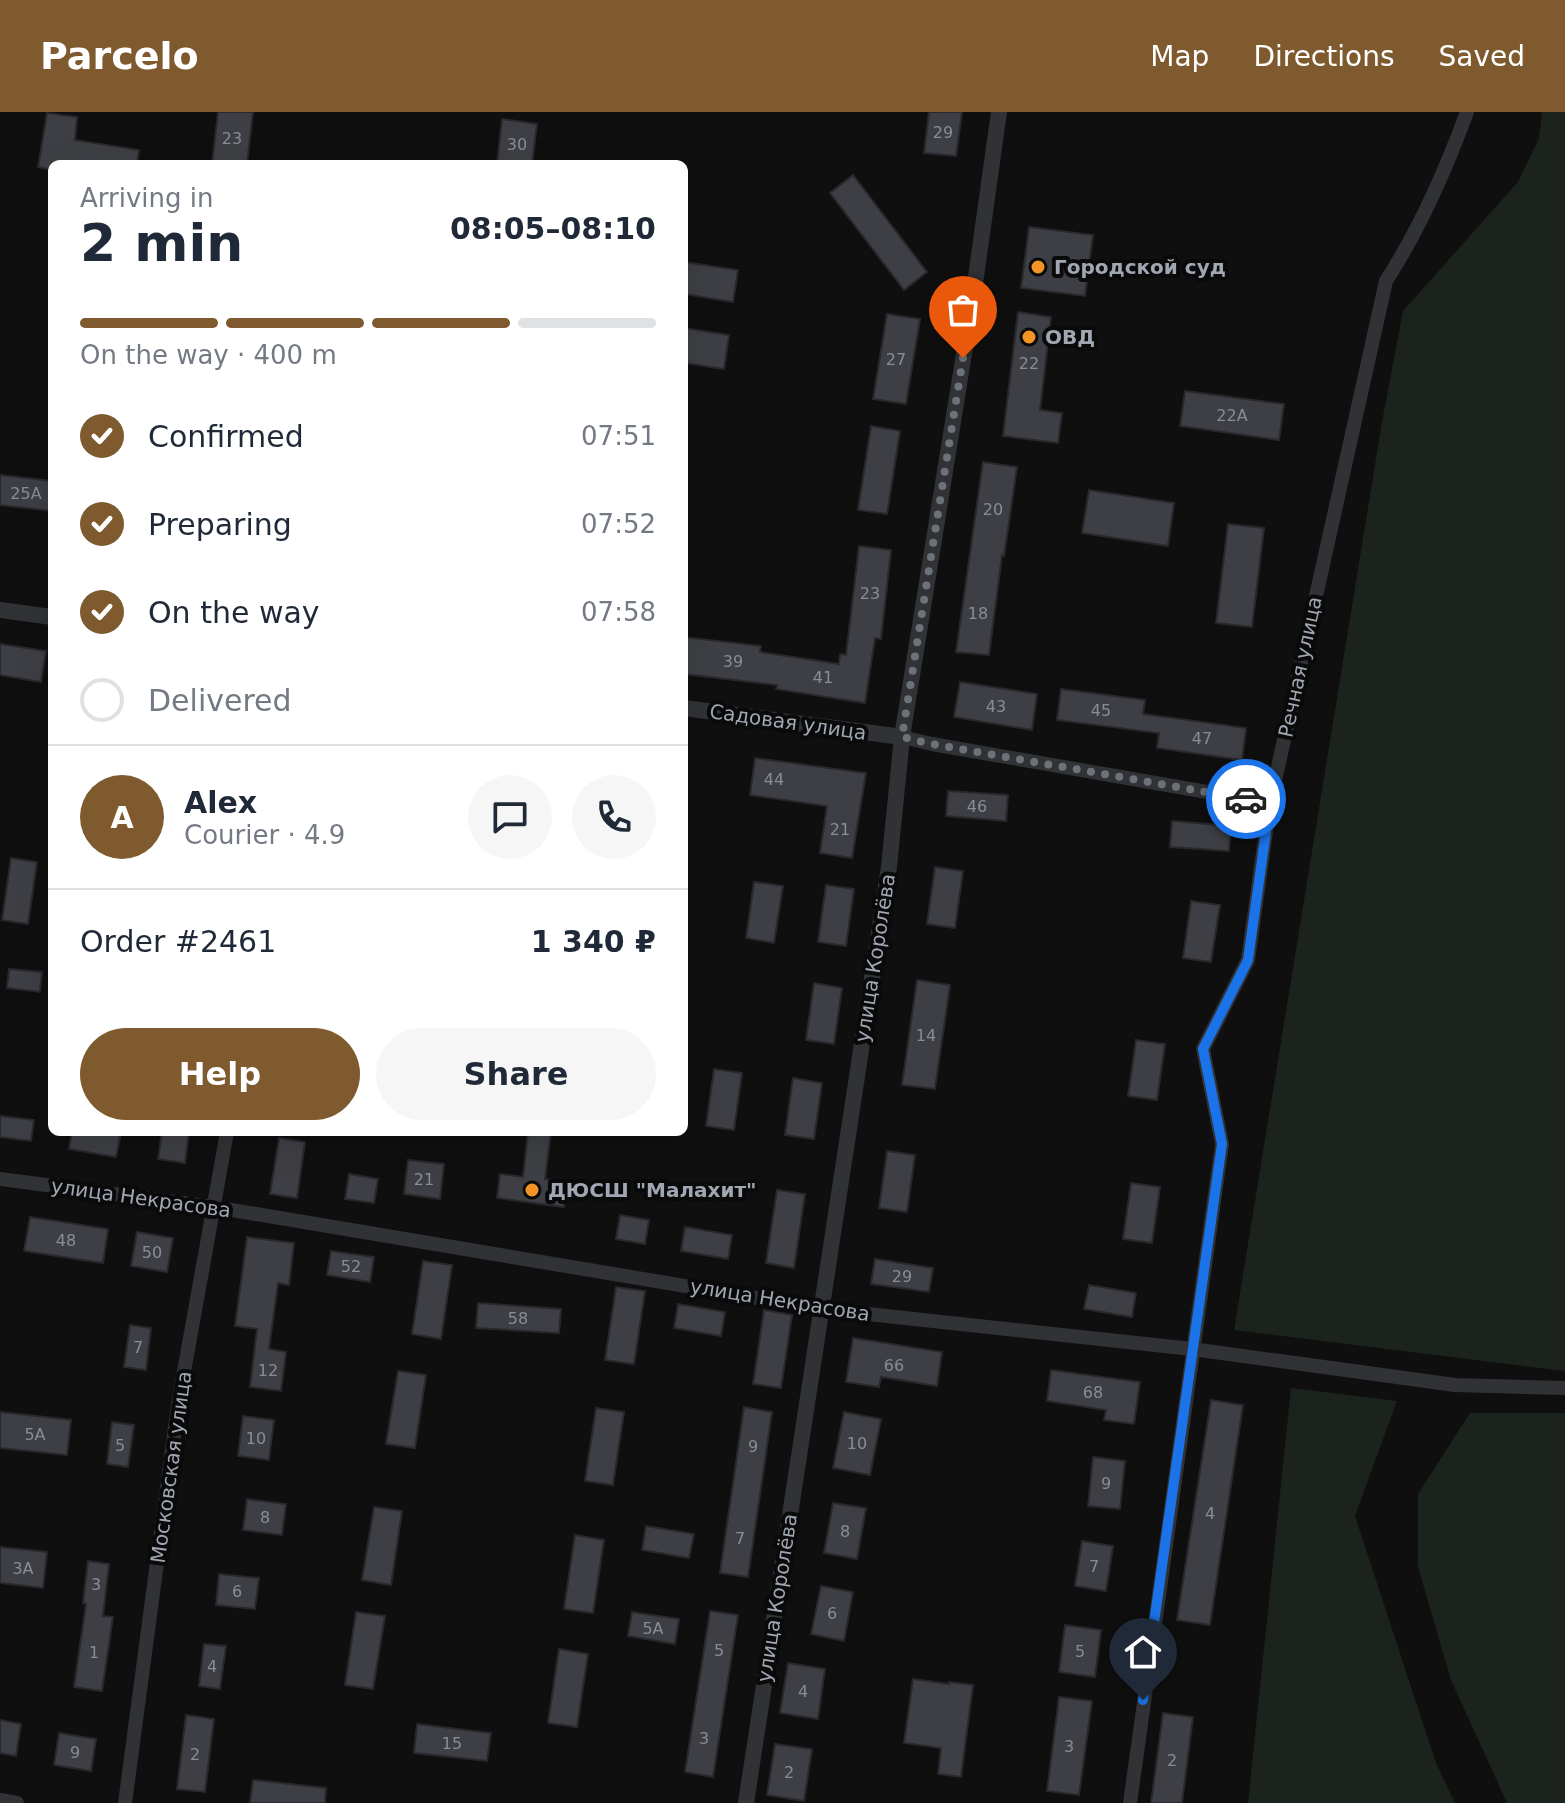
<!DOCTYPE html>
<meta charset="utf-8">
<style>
body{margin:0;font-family:"DejaVu Sans",sans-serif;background:#f6f6f7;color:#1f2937;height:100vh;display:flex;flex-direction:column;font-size:30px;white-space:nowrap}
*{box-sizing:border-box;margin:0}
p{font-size:26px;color:#747a83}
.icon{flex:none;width:44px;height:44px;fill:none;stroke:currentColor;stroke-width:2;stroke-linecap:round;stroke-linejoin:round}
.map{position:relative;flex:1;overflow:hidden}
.side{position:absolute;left:48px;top:48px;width:640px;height:976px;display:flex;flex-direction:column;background:#fff;border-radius:12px;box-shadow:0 8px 32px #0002}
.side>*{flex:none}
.pin{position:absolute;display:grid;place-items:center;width:68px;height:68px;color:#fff;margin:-82px -34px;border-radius:50% 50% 50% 0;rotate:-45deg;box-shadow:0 0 8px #0007}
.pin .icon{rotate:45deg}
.courier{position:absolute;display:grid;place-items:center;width:80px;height:80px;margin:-40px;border:6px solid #1a73e8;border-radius:50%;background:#fff;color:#222;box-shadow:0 2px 10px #0007}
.overview em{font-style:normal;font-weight:600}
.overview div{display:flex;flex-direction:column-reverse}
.overview{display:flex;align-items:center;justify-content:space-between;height:136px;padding:0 32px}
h1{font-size:52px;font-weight:600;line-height:60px}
.bar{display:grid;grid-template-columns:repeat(4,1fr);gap:12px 8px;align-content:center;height:96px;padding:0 32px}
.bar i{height:10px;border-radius:6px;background:#e0e1e3}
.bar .current{background:#7e5a2e}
.bar p{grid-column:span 4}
.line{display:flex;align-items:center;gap:20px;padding:0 32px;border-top:2px solid #e0e1e3}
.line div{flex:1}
.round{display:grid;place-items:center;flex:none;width:84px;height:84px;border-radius:42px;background:#f6f6f7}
ol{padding:0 32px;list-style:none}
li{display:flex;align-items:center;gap:24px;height:88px}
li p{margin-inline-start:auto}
li .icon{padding:8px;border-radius:50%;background:#7e5a2e;color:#fff;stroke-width:4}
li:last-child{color:#747a83}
li i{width:44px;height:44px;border:4px solid #e0e1e3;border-radius:50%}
.cta{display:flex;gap:16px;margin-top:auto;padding:16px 32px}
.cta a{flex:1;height:92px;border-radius:48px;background:#7e5a2e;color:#fff;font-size:32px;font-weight:600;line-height:92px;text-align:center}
.cta a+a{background:#f6f6f7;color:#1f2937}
header{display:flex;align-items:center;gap:48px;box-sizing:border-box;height:112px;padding:0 40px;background:#7e5a2e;color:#fff}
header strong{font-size:38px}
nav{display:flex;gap:44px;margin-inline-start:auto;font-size:28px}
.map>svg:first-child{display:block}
</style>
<header>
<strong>Parcelo</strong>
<nav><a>Map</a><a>Directions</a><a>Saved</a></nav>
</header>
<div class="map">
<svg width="1565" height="1691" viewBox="0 0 1565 1691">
<rect width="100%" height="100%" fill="#0f0f10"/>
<path fill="#1c231c" d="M1542 0H1565V1259L1234 1218 1382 310 1403 199 1518 70 1539 26Z
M1291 1276 1397 1289 1355 1404 1436 1651 1455 1691H1248Z
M1470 1301H1565V1691H1507L1451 1568 1418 1455V1382Z"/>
<path fill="#3e3f44" stroke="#29292d" stroke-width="2" d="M218 0H253L247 52H212Z
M929 0H962L956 44 924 41Z
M47 1 77 5 75 28 139 38 137 52H52V58L38 55Z
M502 7 537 12 532 52H497Z
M853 63 927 160 904 178 830 81Z
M1029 115 1093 123 1085 184 1021 176Z
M684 150 738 158 733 190 684 182Z
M1018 200 1051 205 1040 298 1062 301 1058 331 1003 324Z
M887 202 920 207 906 292 873 287Z
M684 216 729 223 724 257 684 251Z
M1185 279 1284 292 1279 328 1180 314Z
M871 314 900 319 887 402 858 398Z
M983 350 1017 355 1004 444 1002 443 989 543 956 540Z
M0 363 52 369V399L0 393Z
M1089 378 1174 391 1168 434 1082 421Z
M1228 412 1264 416 1252 515 1216 511Z
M859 434 891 438 881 527 875 526 865 591 776 577 777 573 684 562V525L761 534 760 540 839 552 840 542 846 543Z
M0 532 46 539 41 570 0 563Z
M960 570 1037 582 1032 618 954 605Z
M1061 577 1145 588 1143 602 1246 616 1242 648 1157 636 1159 621 1057 608Z
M755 646 866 661 852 746 820 741 827 694 750 683Z
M948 679 1008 683 1006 709 946 704Z
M1172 709 1231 714 1229 739 1170 735Z
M11 746 37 750 28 812 2 808Z
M935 755 963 759 955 816 927 812Z
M754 770 783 774 774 831 746 826Z
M826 773 854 777 846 834 818 830Z
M1191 789 1220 793 1211 850 1183 846Z
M9 857 42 860 40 880 7 876Z
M917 868 950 873 935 977 902 973Z
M814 871 842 876 834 932 806 928Z
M1136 928 1165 932 1157 988 1128 984Z
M714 957 742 961 734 1018 706 1014Z
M793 966 822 971 814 1027 785 1023Z
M0 1004 34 1008 31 1029 0 1025Z
M72 1020H121L116 1045 69 1037Z
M162 1020H189L185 1051 158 1047Z
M528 1020H551L545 1067 567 1070 564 1095 497 1086 500 1062 523 1065Z
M279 1026 305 1030 297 1086 270 1082Z
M887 1039 915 1043 907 1100 879 1096Z
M408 1048 444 1052 440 1087 404 1082Z
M349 1062 378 1067 374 1091 345 1087Z
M1131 1071 1160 1075 1152 1131 1123 1127Z
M777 1078 805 1082 794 1156 766 1151Z
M620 1103 649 1108 645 1132 616 1127Z
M30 1105 108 1117 103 1151 24 1139Z
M685 1115 732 1123 728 1147 681 1139Z
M137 1120 173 1126 167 1160 131 1154Z
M247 1125 294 1131 289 1173 278 1171 269 1237 286 1240 281 1279 250 1275 257 1217 235 1214Z
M331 1139 374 1145 370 1170 327 1163Z
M875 1147 933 1156 929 1180 871 1172Z
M423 1149 452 1153 441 1227 412 1222Z
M1089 1173 1136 1181 1132 1205 1084 1197Z
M616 1175 645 1179 634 1252 605 1248Z
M478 1191 561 1197 559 1221 476 1216Z
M678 1192 725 1200 721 1224 674 1216Z
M764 1198 792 1203 781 1276 753 1272Z
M130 1213 151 1216 146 1258 124 1255Z
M853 1226 942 1240 937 1274 881 1265 879 1275 846 1270Z
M1051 1258 1140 1270 1134 1312 1104 1308 1106 1298 1047 1289Z
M398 1259 426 1263 415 1336 386 1332Z
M1211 1288 1243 1293 1210 1513 1177 1508Z
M744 1295 772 1300 748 1465 720 1461Z
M596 1296 624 1300 613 1373 585 1369Z
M0 1300 71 1308 67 1343 0 1336Z
M844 1300 881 1307 870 1363 833 1356Z
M243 1304 274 1308 269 1348 238 1344Z
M112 1310 134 1313 128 1355 107 1352Z
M1093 1345 1125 1349 1120 1397 1088 1394Z
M247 1387 286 1392 282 1423 243 1418Z
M833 1391 866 1396 857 1447 824 1441Z
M374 1395 402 1399 391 1473 362 1468Z
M646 1414 694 1422 689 1446 642 1438Z
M575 1423 604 1428 593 1501 564 1497Z
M1082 1429 1113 1434 1106 1479 1075 1474Z
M0 1435 47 1440 43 1476 0 1471Z
M88 1449 109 1452 103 1504 113 1505 102 1579 74 1575 86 1492 83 1491Z
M219 1462 259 1466 255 1497 216 1493Z
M821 1474 853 1480 844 1529 811 1522Z
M710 1499 738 1503 713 1665 685 1660Z
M356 1500 385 1504 373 1577 345 1573Z
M632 1500 679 1507 675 1532 628 1524Z
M1065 1513 1101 1518 1095 1565 1059 1560Z
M204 1532 226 1534 220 1577 199 1574Z
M559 1537 588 1542 577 1615 548 1611Z
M788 1551 825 1557 818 1607 780 1601Z
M913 1567 949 1572V1570L973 1573 961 1665 938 1662 941 1636 904 1631Z
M1059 1585 1092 1589 1079 1683 1047 1679Z
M1163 1601 1193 1605 1182 1691H1151Z
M186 1603 214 1607 205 1680 177 1677Z
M0 1608 21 1612 16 1644 0 1641Z
M417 1612 491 1621 487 1649 414 1641Z
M59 1621 96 1627 91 1659 54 1653Z
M775 1632 812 1637 804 1689 767 1683Z
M253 1668 326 1676 325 1691H250Z"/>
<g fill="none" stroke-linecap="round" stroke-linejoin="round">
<path stroke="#303235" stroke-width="14" d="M902 625 932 632 1270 691
M0 1067 214 1095 822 1197 1192 1237 1455 1273 1565 1276
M0 1688 17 1691
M125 1691 178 1293 227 1020
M1130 1691 1222 1032 1203 937 1248 848 1270 691 1386 169C1419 118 1446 57 1467 0"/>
<path stroke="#303235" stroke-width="16" d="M0 498 52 505
M684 596 902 625
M746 1691 889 755 902 625 973 186 999 0"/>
</g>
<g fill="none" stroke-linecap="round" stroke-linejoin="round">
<path stroke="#6d7279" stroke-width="8" stroke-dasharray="0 14.4" d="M963 246 902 625 932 632 1246 687"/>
<path stroke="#1a73e8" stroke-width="10" d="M1143 1588 1222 1032 1203 937 1248 848 1270 691 1246 687"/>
</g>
<g fill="#f39524" stroke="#0a0a0b" stroke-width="3">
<circle cx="1038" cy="155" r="8"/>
<circle cx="1029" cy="225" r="8"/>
<circle cx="532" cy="1078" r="8"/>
</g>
<g text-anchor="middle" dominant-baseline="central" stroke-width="8" stroke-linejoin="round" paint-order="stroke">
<g font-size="16" fill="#888d96">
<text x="943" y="20">29</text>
<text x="232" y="26">23</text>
<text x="517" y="32">30</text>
<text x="896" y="247">27</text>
<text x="1029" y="251">22</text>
<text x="1232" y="303">22А</text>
<text x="26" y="381">25А</text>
<text x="993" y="397">20</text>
<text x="870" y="481">23</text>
<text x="978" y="501">18</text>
<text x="733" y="549">39</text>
<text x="823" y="565">41</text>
<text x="996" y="594">43</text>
<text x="1101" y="598">45</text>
<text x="1202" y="626">47</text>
<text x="774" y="667">44</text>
<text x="977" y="694">46</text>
<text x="840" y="717">21</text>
<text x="926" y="923">14</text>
<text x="424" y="1067">21</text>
<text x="66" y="1128">48</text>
<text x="152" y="1140">50</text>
<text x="351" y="1154">52</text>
<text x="902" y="1164">29</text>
<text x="518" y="1206">58</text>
<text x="138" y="1235">7</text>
<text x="894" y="1253">66</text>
<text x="268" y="1258">12</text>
<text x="1093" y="1280">68</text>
<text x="35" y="1322">5А</text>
<text x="256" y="1326">10</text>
<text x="857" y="1331">10</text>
<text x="120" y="1333">5</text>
<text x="753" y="1334">9</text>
<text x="1106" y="1371">9</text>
<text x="1210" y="1401">4</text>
<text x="265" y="1405">8</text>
<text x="845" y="1419">8</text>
<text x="740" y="1426">7</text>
<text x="1094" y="1454">7</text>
<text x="23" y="1456">3А</text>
<text x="96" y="1472">3</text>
<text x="237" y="1479">6</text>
<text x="832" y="1501">6</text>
<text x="653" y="1516">5А</text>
<text x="719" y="1538">5</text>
<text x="1080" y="1539">5</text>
<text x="94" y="1540">1</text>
<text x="212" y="1554">4</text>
<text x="803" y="1579">4</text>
<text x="704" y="1626">3</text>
<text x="452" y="1631">15</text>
<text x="1069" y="1634">3</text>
<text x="75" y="1640">9</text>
<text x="195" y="1642">2</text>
<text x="1172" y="1648">2</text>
<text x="789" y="1660">2</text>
</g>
<g font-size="20" font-weight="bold" fill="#a0a7b2" stroke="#0a0a0b" text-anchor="start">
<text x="1054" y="155">Городской суд</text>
<text x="1045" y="225">ОВД</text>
<text x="548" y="1078">ДЮСШ "Малахит"</text>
</g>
<g font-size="20" fill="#a0a7b2" stroke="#0a0a0b">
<text transform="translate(1300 555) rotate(-78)">Речная улица</text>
<text transform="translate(788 610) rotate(8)">Садовая улица</text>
<text transform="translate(875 846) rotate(-81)">улица Королёва</text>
<text transform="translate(141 1086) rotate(8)">улица Некрасова</text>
<text transform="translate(780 1188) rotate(9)">улица Некрасова</text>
<text transform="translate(171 1355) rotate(-82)">Московская улица</text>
<text transform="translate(777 1486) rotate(-81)">улица Королёва</text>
</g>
</g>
</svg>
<div class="pin" style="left:963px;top:246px;background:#ea580c"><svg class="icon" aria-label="bag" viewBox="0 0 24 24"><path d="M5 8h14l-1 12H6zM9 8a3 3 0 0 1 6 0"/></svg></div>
<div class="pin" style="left:1143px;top:1588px;background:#1f2937"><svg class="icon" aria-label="home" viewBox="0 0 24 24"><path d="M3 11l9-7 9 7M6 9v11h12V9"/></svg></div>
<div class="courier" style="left:1246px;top:687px"><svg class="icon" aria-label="car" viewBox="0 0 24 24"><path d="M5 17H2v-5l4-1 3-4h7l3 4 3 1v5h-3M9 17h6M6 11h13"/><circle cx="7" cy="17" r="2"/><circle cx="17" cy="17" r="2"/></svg></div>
<section class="side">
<div class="overview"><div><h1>2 min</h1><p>Arriving in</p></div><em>08:05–08:10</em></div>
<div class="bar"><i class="current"></i><i class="current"></i><i class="current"></i><i></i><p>On the way · 400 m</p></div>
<ol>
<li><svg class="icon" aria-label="check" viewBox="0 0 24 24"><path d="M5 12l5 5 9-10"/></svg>Confirmed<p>07:51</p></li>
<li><svg class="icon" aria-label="check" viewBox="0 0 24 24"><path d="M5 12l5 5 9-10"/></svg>Preparing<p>07:52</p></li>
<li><svg class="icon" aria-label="check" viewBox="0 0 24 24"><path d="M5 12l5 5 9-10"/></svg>On the way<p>07:58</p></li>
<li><i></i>Delivered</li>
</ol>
<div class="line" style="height:144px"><b class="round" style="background:#7e5a2e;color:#fff">A</b><div><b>Alex</b><p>Courier · 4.9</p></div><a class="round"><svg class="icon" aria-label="chat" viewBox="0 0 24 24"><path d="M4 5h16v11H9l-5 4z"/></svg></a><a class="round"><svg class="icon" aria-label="phone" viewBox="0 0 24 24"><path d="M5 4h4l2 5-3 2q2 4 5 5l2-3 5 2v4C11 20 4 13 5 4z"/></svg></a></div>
<div class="line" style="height:104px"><div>Order #2461</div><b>1 340 ₽</b></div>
<div class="cta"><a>Help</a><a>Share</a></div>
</section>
</div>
